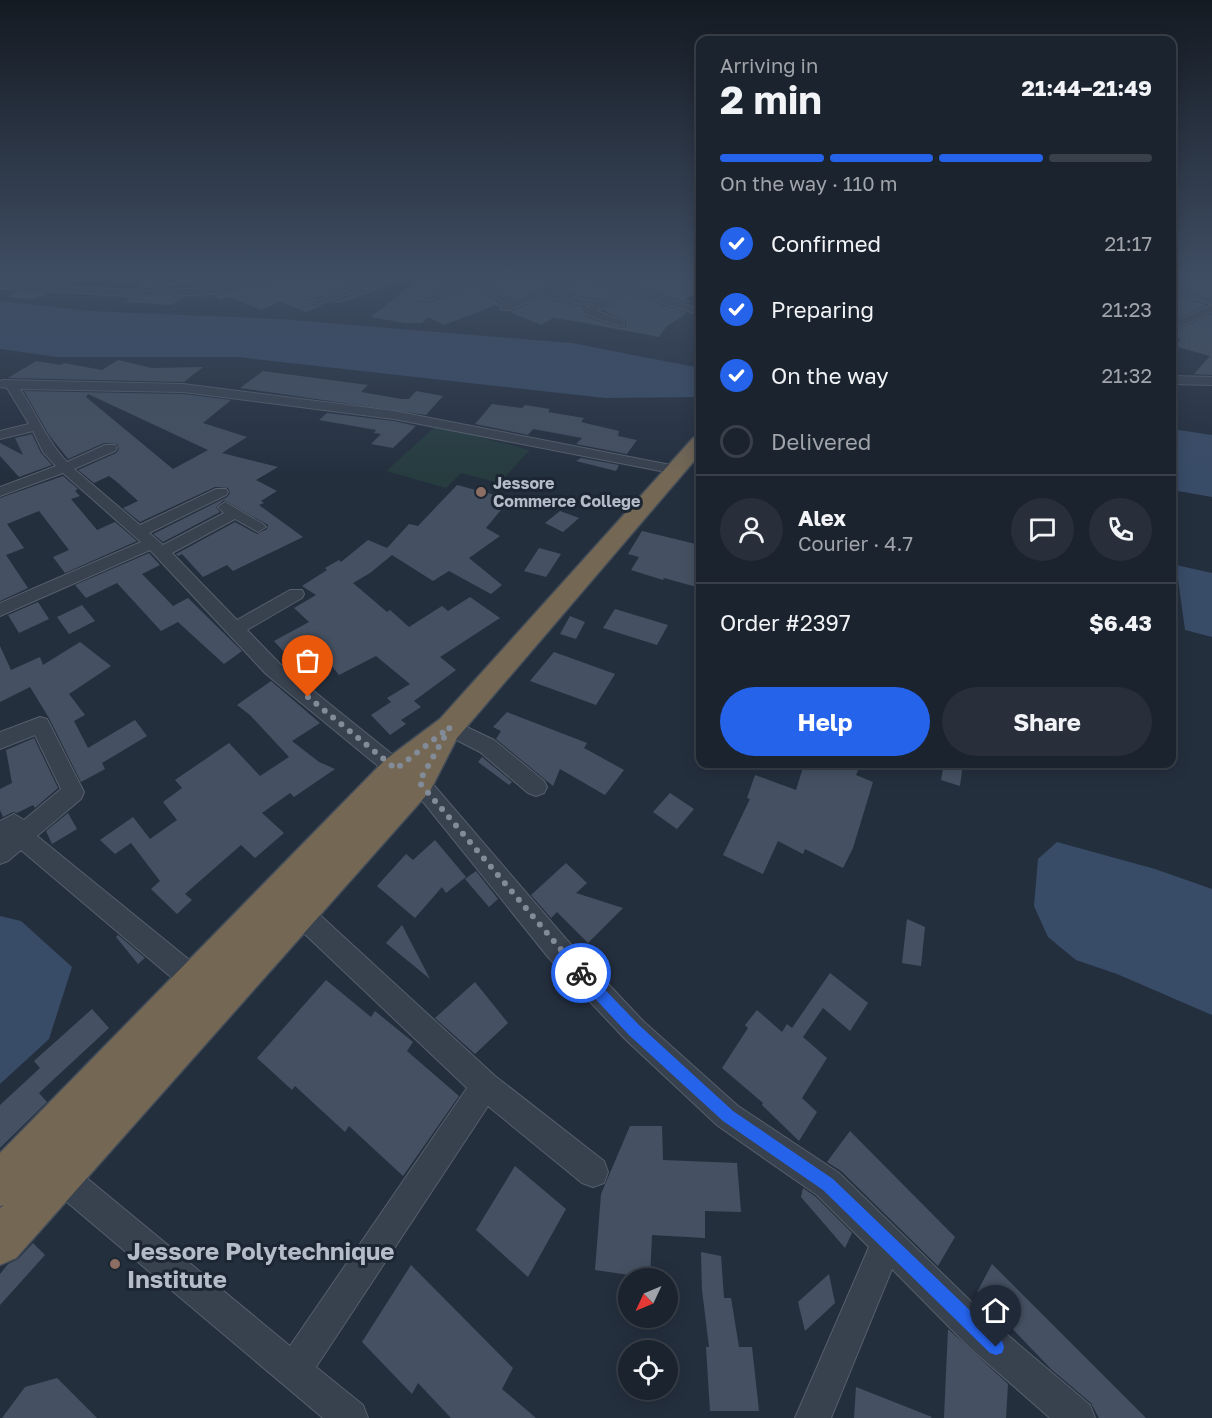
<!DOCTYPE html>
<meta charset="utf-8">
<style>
body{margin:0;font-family:"Golos Text",sans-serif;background:#282f3a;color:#f1f3f6;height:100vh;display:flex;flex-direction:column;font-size:22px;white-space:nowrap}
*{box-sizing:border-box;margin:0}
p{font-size:20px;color:#a0a4aa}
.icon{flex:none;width:33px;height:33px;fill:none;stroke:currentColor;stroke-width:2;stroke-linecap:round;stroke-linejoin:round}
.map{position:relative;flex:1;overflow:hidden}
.drawer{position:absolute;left:696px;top:36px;width:480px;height:732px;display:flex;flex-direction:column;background:#1b232e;border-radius:12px;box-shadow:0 3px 15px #0003,0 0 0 2px #39404a}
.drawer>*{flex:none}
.needle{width:39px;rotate:226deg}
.controls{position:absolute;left:618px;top:1268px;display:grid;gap:12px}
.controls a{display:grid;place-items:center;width:60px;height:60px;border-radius:50%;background:#1b232e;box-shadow:0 3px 15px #0003,0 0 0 2px #39404a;font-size:30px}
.pin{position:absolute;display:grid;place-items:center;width:51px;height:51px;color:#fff;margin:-62px -26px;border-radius:50% 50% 50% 0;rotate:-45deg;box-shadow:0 0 6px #0007}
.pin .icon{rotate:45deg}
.courier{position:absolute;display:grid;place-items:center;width:60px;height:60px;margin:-30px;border:4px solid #2563eb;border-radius:50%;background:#fff;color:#222;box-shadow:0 2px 8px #0007}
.overview em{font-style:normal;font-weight:700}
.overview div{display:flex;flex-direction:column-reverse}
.overview{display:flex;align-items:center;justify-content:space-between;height:102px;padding:0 24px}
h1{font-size:39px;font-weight:700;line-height:45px}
.bar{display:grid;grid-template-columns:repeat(4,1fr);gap:9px 6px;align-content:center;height:72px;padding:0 24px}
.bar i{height:8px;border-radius:4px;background:#39404a}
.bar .current{background:#2563eb}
.bar p{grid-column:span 4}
.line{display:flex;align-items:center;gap:15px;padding:0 24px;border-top:2px solid #39404a}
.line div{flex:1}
.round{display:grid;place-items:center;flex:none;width:63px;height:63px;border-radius:32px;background:#282f3a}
ol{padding:0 24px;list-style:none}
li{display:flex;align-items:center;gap:18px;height:66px}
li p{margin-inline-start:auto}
li .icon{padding:6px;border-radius:50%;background:#2563eb;color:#fff;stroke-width:4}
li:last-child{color:#a0a4aa}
li i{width:33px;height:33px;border:3px solid #39404a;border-radius:50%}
.cta{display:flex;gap:12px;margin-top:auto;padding:12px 24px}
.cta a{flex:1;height:69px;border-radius:36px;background:#2563eb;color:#fff;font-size:24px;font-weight:700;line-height:69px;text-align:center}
.cta a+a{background:#282f3a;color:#f1f3f6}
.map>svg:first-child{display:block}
</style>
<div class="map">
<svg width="1212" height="1418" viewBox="0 0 1212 1418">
<rect width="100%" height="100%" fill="#242f3e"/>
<path fill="#263c3f" d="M436 426 530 450 499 483 461 473 446 488 386 471Z"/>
<path fill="#394c67" d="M0 301 90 311 280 319 572 343 700 368V397L605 398 237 357H57L0 349Z
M1172 429 1212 435V497L1172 490Z
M1176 565 1212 573V637L1185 630Z
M1057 842 1155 869 1212 889V1015L1117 974 1076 960 1048 937 1034 906 1038 859Z
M0 916 21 921 72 967 49 1039 0 1084Z"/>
<path fill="#455162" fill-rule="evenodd" d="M39 277H83L72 284 31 282Z
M145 277H156L153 284 196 277H254L212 286 136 288Z
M280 277H380L309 300 310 304 319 306 326 304 306 312 280 302 261 310 230 297 220 300 215 296 200 299 199 297 213 296 279 279Z
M402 277H409L410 279 340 303H330L401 279Z
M421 277H474L417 297 418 301 428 303 474 287 501 304 499 307 496 305 444 325 428 317 422 323H405L371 317Z
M494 277H567L515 298 488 282Z
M604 277H654L665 281 671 277H700V292L685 299 692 302 689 303Z
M1180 277H1212V296L1172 285V282Z
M585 279 614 290 598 300 559 291Z
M16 291 50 293 32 299 8 297Z
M628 294 687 313 667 326 659 337 574 321 553 318 541 325 510 312 542 298 584 307 582 310 583 316 621 328 626 326V320L602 310Z
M1172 295 1207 305 1172 321Z
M185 297 171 305 126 302 129 298Z
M1212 314V375L1194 374 1210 356 1174 346 1181 339 1172 336V332Z
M118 360 152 368 203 367 184 382 8 378 36 361 61 365 64 363 102 370Z
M263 371 368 385 361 392 402 399H409L416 391 443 396 426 415 240 388Z
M24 391 183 394 231 400 203 423 247 437 222 453 278 467 256 480 277 491 261 501 264 503 259 505 303 537 233 571 227 565 203 577 182 554 178 556 176 554 235 522 257 534 267 529 268 525 224 500 216 507 220 512 163 542 153 534 227 497 230 493 228 488 215 487 140 522 123 508 138 501 117 482 109 476 94 483 78 470 116 453 119 449 117 444 104 443 68 459 49 435ZM88 394 208 450 173 469 86 397Z
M492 404 522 408 525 405 550 409 548 412 584 418 581 422 619 431 618 436 637 440 627 454 576 444 582 438 533 429 528 435 475 424Z
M327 413 394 421 416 426 393 448 371 444 381 434 374 433 376 430 319 420Z
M32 434 41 453 52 465 19 477 0 456V443L23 455 15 438Z
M581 458 619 465 616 471 576 461Z
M63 476 78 489 75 491 80 496 71 499 97 530 115 522 137 541 65 573 53 557 69 550 39 511 7 524 24 548 6 555 28 588 0 601V498Z
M457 485 510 499 486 528 500 536 469 558 502 585 491 594 449 571 433 581 392 555 370 573 353 583 387 612 390 610 409 627 442 606 448 611 470 597 500 618 440 657 456 670 414 701 421 707 401 720 406 724 390 735 371 715 391 702 387 698 410 684 376 656 339 675 321 652 297 666 274 641 309 622 294 608 316 595 302 586 327 570 325 568 339 560 341 562 368 540 387 548 409 524 418 526Z
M560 511 579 518 563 532 545 523Z
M642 531 700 545V588L664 578 663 580 631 570 639 557 628 554Z
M539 548 561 554 546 577 524 571Z
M149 553 160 565 142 574 173 606 188 598 242 651 224 664 178 622 161 631 117 583 86 598 75 585Z
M38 602 49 619 19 633 8 615Z
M82 605 95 621 69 634 57 617Z
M615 609 668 625 657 645 603 628Z
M570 616 585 622 576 639 560 634Z
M80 642 111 666 69 694 85 715 74 721 88 748 135 720 147 736 102 763 105 769 81 782 49 718 30 687 0 702V646L11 670 40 657 43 665Z
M554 652 615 674 596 705 530 681Z
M271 681 320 723 292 741 319 762 335 769 294 797 290 793 262 813 284 833 255 858 241 845 185 894 192 900 177 914 151 889 160 881 131 843 115 854 100 840 133 817 150 839 177 820 163 802 182 788 175 780 229 743 260 776 289 757 250 715 237 705Z
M507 712 587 743 584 748 624 770 605 795 560 769 553 786 496 739 501 731 493 727Z
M34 738 58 788 35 808 33 805 17 813 13 812 3 817 0 810V789L12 783 6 750Z
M482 757 512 782 509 785 478 762Z
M804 764H861L856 775 873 782 853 848 843 868 805 849 803 854 778 841 763 874 723 855 750 799 747 798 755 775 796 790Z
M944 764H963L960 786 941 780Z
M670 793 694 809 677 829 653 812Z
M68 813 77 829 52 844 46 831Z
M435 840 466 877 446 893 442 887 415 918 377 886 406 854 413 860Z
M566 863 587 883 576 893 623 908 588 943 557 912 551 918 531 895Z
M476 871 498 899 489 907 465 879Z
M907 919 925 927 921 966 902 963Z
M402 925 430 979 386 943Z
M118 935 145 958 138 964 116 937Z
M830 973 868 1003 850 1031 823 1008 803 1037 827 1058 802 1098 817 1112 799 1141 762 1105 763 1103 722 1068 748 1028 745 1025 757 1010 782 1032 787 1024 792 1028Z
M326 980 371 1017 375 1011 413 1042 407 1051 459 1096 403 1176 349 1126 345 1132 295 1086 292 1090 257 1058Z
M475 982 508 1023 475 1054 435 1018Z
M92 1009 109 1028 39 1093 47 1102 0 1148V1105L40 1068 34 1061Z
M630 1126H662L663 1160 737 1163 741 1212 705 1211V1238L652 1235 650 1278 595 1270 601 1194Z
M850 1131 955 1237 938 1266 841 1171 827 1162Z
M515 1166 566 1209 528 1277 476 1230Z
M803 1188 816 1197 852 1233 845 1248 801 1197Z
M33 1243 45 1255 0 1305V1274L8 1264 18 1259Z
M701 1252 721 1256 724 1298H731L739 1347H752L759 1411H710L706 1347H709L702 1290Z
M992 1264 1146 1418H1099L1091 1403 1051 1369 977 1292Z
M411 1265 513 1368 502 1389 536 1418H451L418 1383 412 1394 362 1342Z
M829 1274 835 1303 805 1331 798 1302Z
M948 1329 1008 1384 1006 1418H944Z
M57 1378 97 1418H2L25 1387Z
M856 1387 932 1417 931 1418H854Z"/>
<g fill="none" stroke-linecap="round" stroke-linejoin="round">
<defs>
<path id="minor" d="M262 277H278L212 294 145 297 0 288V282L145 291 212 288Z
M386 277H400L319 304 310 302Z
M479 277H492L483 282 515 300 572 277H584L582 279 552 292 598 302 619 289 585 277H598L700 309V315L628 292 597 311 624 321V325L620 326 584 314V310L590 306 542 296 509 310H501V306L506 304 474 285 427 301 418 299Z
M1172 287 1212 298V304L1172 293Z
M1212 305V312L1172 330V323Z
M1172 376 1212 377V385L1172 384Z
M3 380 183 384 394 411 676 466 683 470 676 474 394 419 183 392 20 389C36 413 47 441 67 462L105 445H115L117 448 115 451 74 469 140 525 216 489H226L228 492 226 495 149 533 163 545 224 513 218 507 225 502 263 524 266 527 258 532 235 519 172 553 237 620 290 590H302L304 594 302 598 247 630 280 664 403 763 406 769 403 775 396 778 389 775 266 674 150 550 0 616V603L141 542 63 473 0 496V487L56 466 43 452 33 431 0 439V431L29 424 7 388 0 387V381Z
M40 717 47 719 84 792 81 799 37 836 203 971 207 980 203 989 194 993 185 989 21 850 8 861 0 864V821L14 814 24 820 61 789 35 735 0 749V732Z
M450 719 494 740 544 781 547 787 544 793 536 796 528 793 480 752 443 733 440 727 443 721Z
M419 773 426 776 566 939 643 1021 738 1106 839 1173 991 1321 1090 1405 1095 1418H1050L967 1345 892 1269 831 1418H795L869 1247 817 1195 718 1126 625 1039 548 957 412 788 408 782 412 776Z
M300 901 309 905 495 1076 604 1161 608 1172 604 1183 593 1187 582 1183 488 1106 316 1367 363 1405 368 1418H323L49 1187 45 1176 49 1165 60 1161 71 1165 290 1346 467 1088 291 921 288 913 291 905Z"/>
<path id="highway" d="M700 436V454L457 738 430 791 16 1258 0 1265V1208L4 1205 0 1206V1153L385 760 440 719 693 438Z"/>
</defs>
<use href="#minor" stroke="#565f6c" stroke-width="2"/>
<use href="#highway" stroke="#434c59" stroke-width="3"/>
<use href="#minor" fill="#38414e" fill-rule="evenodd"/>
<use href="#highway" fill="#746855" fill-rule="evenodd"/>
</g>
<linearGradient id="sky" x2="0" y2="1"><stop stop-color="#141a22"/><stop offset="0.58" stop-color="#3f4d63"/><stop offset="1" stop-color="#3f4d63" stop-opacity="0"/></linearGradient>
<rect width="1212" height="475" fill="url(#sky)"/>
<path fill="#2563eb" d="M581 967 585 969 639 1025 733 1111 833 1179 1002 1341 1004 1347 1002 1353 996 1355 990 1353 823 1190 723 1121 629 1035 576 978 575 973 576 969Z"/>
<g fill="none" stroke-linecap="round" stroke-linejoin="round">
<path stroke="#828b98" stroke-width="6" stroke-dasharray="0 10.8" d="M308 697 396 769 450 727 419 782 581 973"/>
</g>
<g fill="#8d6e63" stroke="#1d2633" stroke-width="2">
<circle cx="481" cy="492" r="6"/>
<circle cx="115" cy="1264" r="6"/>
</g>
<g text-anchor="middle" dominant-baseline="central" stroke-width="6" stroke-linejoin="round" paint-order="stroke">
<g font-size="16" font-weight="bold" fill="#b4bcc9" stroke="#1d2633" text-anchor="start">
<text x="493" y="483">Jessore<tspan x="493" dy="18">Commerce College</tspan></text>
</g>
<g font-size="24" font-weight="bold" fill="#b4bcc9" stroke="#1d2633" text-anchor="start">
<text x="127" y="1250">Jessore Polytechnique<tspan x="127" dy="28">Institute</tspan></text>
</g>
</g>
</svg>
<div class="controls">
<a><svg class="needle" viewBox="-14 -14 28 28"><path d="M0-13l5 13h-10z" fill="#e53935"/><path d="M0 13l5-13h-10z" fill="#a0a4aa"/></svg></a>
<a><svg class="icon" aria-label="locate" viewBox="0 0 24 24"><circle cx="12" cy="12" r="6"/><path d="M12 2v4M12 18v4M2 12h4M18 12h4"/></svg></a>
</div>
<div class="pin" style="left:308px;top:697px;background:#ea580c"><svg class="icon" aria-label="bag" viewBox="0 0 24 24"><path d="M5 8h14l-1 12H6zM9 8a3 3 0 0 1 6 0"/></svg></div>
<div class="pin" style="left:996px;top:1347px;background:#1f2937"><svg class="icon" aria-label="home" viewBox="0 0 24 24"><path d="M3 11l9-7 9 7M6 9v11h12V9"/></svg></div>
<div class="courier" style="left:581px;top:973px"><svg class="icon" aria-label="bike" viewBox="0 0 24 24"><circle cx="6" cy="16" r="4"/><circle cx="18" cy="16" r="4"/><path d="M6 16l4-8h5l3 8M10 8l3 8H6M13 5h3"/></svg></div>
<section class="drawer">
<div class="overview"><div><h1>2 min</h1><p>Arriving in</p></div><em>21:44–21:49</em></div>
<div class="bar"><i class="current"></i><i class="current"></i><i class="current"></i><i></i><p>On the way · 110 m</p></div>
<ol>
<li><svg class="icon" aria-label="check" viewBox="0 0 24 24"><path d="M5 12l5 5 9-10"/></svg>Confirmed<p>21:17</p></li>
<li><svg class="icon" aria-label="check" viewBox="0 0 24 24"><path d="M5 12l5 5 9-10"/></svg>Preparing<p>21:23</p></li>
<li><svg class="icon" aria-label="check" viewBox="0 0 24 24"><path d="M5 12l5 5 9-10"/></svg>On the way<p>21:32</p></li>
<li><i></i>Delivered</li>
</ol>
<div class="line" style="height:108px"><a class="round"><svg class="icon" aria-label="person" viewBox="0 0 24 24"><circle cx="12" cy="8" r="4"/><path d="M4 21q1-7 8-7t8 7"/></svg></a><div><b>Alex</b><p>Courier · 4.7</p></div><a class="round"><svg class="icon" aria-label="chat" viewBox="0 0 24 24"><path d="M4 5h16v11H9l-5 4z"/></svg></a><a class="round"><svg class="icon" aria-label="phone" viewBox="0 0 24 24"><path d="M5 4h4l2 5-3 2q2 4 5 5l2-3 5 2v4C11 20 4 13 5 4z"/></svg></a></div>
<div class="line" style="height:78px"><div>Order #2397</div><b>$6.43</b></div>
<div class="cta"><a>Help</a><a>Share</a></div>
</section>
</div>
